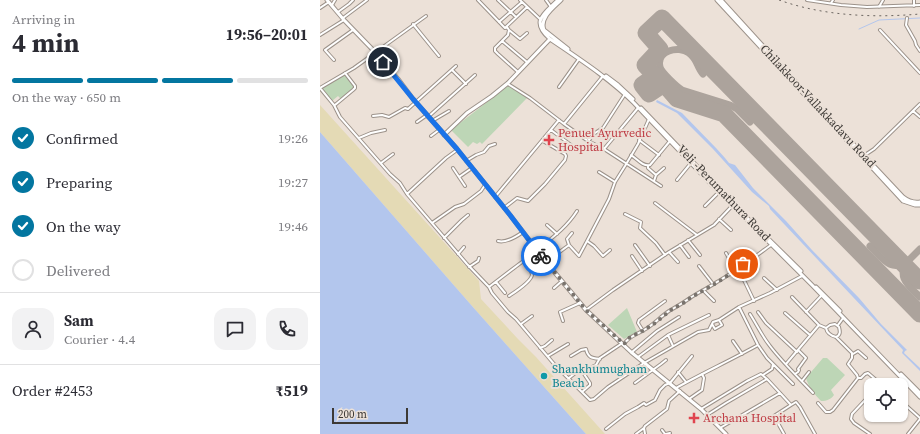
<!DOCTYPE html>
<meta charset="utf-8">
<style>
body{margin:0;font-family:"Source Serif 4",serif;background:#f2f2f3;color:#2b2b33;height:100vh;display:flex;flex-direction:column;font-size:15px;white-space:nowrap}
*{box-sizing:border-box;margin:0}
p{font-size:13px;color:#7c7c81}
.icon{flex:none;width:22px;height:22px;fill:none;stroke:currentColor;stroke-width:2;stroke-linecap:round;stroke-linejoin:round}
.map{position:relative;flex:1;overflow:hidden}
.panel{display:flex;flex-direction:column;background:#fff;width:320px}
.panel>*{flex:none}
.controls{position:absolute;left:544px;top:378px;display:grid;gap:8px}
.controls a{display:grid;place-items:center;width:44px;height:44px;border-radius:8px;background:#fff;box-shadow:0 1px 3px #0004;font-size:20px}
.scale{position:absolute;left:12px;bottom:10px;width:76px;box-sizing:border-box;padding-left:4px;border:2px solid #3d3935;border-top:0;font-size:11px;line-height:14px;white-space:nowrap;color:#3d3935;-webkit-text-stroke:3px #ece1d8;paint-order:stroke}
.pin{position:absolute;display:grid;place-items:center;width:34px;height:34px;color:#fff;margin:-17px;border:2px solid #fff;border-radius:50%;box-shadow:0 1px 4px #0007}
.courier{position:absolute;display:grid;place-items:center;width:40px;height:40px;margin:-20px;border:3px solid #1a73e8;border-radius:50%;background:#fff;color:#222;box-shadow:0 1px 5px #0007}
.overview em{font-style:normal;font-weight:700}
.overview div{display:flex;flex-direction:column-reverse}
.overview{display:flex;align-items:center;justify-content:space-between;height:68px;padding:0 12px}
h1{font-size:26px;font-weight:700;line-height:30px}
.bar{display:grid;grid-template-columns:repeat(4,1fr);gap:6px 4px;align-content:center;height:48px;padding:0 12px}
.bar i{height:5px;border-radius:3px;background:#e1e1e2}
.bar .active{background:#0376a0}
.bar p{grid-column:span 4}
.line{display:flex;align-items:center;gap:10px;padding:0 12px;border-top:1px solid #e1e1e2}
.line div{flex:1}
.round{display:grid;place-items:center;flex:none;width:42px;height:42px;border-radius:12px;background:#f2f2f3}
ol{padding:0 12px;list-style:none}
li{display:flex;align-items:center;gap:12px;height:44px}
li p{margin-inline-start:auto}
li .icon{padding:4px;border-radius:50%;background:#0376a0;color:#fff;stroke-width:4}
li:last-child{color:#7c7c81}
li i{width:22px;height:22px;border:2px solid #e1e1e2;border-radius:50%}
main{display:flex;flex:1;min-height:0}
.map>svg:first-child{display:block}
</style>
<main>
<section class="panel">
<div class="overview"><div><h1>4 min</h1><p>Arriving in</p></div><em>19:56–20:01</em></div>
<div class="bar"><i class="active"></i><i class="active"></i><i class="active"></i><i></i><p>On the way · 650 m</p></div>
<ol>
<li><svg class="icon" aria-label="check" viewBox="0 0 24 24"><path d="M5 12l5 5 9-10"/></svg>Confirmed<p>19:26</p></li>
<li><svg class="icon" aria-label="check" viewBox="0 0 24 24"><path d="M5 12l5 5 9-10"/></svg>Preparing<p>19:27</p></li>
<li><svg class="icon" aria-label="check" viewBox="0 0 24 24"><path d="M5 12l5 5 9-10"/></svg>On the way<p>19:46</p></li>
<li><i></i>Delivered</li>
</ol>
<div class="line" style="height:72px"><a class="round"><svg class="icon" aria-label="person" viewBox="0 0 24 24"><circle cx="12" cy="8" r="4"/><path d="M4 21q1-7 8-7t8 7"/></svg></a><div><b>Sam</b><p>Courier · 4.4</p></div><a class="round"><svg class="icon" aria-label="chat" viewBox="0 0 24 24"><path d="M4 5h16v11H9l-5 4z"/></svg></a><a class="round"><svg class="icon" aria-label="phone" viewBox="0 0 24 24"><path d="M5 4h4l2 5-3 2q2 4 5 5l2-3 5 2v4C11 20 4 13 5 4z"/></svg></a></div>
<div class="line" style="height:52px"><div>Order #2453</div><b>₹519</b></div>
</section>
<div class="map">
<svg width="600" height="434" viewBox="0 0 600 434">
<rect width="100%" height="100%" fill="#ece1d8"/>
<path fill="#bdd6b6" d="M25 74 35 88 21 99 18 96 12 101 2 88Z
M189 85 207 98 162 144 160 142 157 144 153 142 148 147 131 130Z
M307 308 317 332 304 339 288 325Z
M503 358H507L525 375 511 390 514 395C511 399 507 401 501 401 495 395 488 386 486 378Z"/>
<path fill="#e4dab5" d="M0 105 159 281 161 299 198 339 216 357 285 434H266L152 306 0 132Z"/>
<path fill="#b3c6ed" d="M337 100 362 113 396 148 405 158 409 163 415 165 433 188 466 221 492 250 539 298 561 324 587 350 585 351 584 353 600 368V371L582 353 583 350 465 225 450 209 449 206 432 192 393 149 357 113 336 102Z
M0 132 152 306 266 434H0Z"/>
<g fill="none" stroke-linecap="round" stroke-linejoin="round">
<path stroke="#b3c6ed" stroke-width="1" d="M539 29 559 20 600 18"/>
<path stroke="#aca39c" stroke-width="7" d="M383 74C377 68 377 58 369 53 358 45 336 51 340 67 341 72 357 87 362 90L410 105 417 109 430 122
M550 246C562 258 571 274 589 260 575 277 589 286 600 297
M589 260 600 249"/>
<path stroke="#aca39c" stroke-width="17" d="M600 281 342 18 326 33 340 49 325 65 335 76 322 85 329 94 344 84 357 99 404 114 600 314"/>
<defs>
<path id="street" d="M158 0 185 28 187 27 189 30 188 35 175 48V51L178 54 198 72
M178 0 196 17
M200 0 220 19
M226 0 231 7
M487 0 521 5 547 7 600 5
M594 0V6
M511 3 513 0
M12 5 15 0
M559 7 563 0
M0 8 9 2
M18 12 29 4 33 0
M23 18 47 0
M587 18 586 25 595 41 596 45 600 51
M179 22 202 2
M93 24 119 56
M186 27 207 7
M189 30 200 39 207 33
M560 30 600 73
M0 35 24 20
M182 41 207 62
M56 52 106 16
M14 60 5 50 33 30
M132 70 146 84
M188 84 210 98 244 124 283 76
M239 87 259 59
M0 88 14 105 20 117 70 174 80 183 87 194 147 264 169 287
M0 88 34 68 55 53
M15 105 33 90 35 88V86L25 73
M593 111 600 117
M53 116 62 115 69 117 85 108 88 109 136 66
M108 117 155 75
M112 121 129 111
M97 122 107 115
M244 124 268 141 284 149 341 186
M231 130 255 148
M111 136 119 130
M39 138 51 133 65 130
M319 140 339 155
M268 141 275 133 283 128 305 94
M284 149 318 108
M311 155C317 159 323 167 330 165L350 141
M545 155 554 149 600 104
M146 161 156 155 164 152 169 146 175 144
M61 163 73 154
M328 166V168L336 175
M133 168 145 186
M279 172 295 182
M139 177 152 168
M357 180 371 163
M334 181 336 175 344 168
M87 194 126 158 137 150
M175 197 239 120
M335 203 377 235
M385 206 399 192
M184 208 197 198 208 201 225 184 245 160 246 156 245 154 223 141
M305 214 321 222 320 228 336 243 345 255
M399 219 411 230
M112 223 135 207 144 204 161 191 165 185
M227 225 237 234
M124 238 142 220 148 215
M368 240 380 255
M178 241C186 243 196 237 203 232
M249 245 247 239 252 233
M315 245 330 266
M360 245 369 257
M217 250C232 238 247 227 257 211
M290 250 283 256 274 246 267 241 289 199 295 182 305 166 318 144 329 119
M349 252 358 262
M406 253 416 270
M138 254 144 247
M312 256 322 271
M224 258 210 269 204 262H202L169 287 172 293 188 312 196 319 234 364 270 400 274 399 288 387 324 363 378 332 389 330 393 322 399 320 419 307
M226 262 249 245 259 256 267 241
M379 266 393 284
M149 267 158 261 159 258
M423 278 434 301
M444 278 457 290
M176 282 185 293
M234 288 242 281
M383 290 394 301
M189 296C195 292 211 282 212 275 212 273 211 271 210 269
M472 297 499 325 506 328
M266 310 293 290 349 252 394 225 412 206
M438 312 446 323 477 352
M486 312 502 295
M465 313 490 335
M430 314C437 325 442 336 450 346 463 363 479 378 493 393
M243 321 240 312 260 303
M201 324 212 316
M392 324 395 329 402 325 399 320
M515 324 519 327C520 331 521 335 516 337 512 336 507 334 506 328L510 325Z
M518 325 523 318
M323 331 318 323 319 320 345 301
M348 335 353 346
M413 341 422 354
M304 344C309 336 316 335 324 330 333 325 340 317 349 311 356 307 363 303 370 298 379 292 388 288 397 282 416 271 433 258 451 245
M220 348 225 346 232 340
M312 352 337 331 359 317
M533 354 538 351 546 358
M228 356 248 344
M251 356 261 350 266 349C268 358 272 358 280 359
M318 357 348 335 389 315
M466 364 499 325
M275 366 281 370
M262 371 270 383V385L262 392
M358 372 366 382
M475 374 478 372 479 370 478 369 486 358 478 350
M443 375 452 369 453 364
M249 378 258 371 268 369 276 365 280 358 301 344
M538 378H541L545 374 548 373 562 385
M482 381 489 372
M315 383 341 364 346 360
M473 384 447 358 438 345 419 307 450 293 482 276
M356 388C383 373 411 360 438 345
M547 398 532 414 531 419 534 423 550 434
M369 399 382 390 384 378 382 374
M581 401 600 418
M498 403 506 412H510L513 410 538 378 537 375 528 364 532 358V353L516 337
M381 409 427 381 441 374 447 379 460 393
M387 415 406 403 447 379
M400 428 460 393 471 405 476 402 480 407 495 434
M286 429 305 414 318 407 324 403 326 405 335 400 340 390 345 385 350 383 372 356
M342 430 345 434
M316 434 324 428
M325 434 324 428 325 426 347 409 349 401 360 391
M346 434 350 433
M464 434 454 416 471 405
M588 434 600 419"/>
<path id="secondary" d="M7 0 24 20 55 52 78 79 93 99 137 149 190 215 226 262 266 310 311 352 381 409 406 434
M238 0C224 14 210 21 230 39 259 59 289 78 314 103L392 185 492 285 600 397
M241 0C234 7 219 18 224 30L248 49
M397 0 583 201 595 205H600
M401 0 505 114 583 197C588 201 593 203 600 202
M286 76 298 85 313 99
M321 108 415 206
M124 135 147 113 172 96 188 83 230 39
M421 212 481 271
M496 287 520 311
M581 374 600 393"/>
</defs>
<use href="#street" stroke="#9c928a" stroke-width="4"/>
<use href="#secondary" stroke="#9c928a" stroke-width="5"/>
<use href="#street" stroke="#fff" stroke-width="2"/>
<use href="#secondary" stroke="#fff" stroke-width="3"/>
<path stroke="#6b6560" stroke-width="1" stroke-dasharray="2 4" stroke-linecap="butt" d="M459 0C504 16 553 18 600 14"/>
</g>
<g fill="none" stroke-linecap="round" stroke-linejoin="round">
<path stroke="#7a746e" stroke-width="4" stroke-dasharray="0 7.2" d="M221 256 266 310 304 344 309 338 322 331 335 323 351 310 365 302 370 298 398 282 419 268 423 264"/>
<path stroke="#1a73e8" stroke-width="5" d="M63 62 93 99 137 149 190 215 221 256"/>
</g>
<g fill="#e0444e" stroke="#ece1d8" stroke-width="1.5">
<path d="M227 134h4v4h4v4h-4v4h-4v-4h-4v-4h4z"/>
<path d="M372 412h4v4h4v4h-4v4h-4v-4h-4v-4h4z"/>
</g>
<circle fill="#0f9aa8" stroke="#ece1d8" stroke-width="1.5" cx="224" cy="376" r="4"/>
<g text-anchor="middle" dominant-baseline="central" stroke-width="4" stroke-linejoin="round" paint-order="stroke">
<g font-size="12" fill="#3d3935" stroke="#ece1d8">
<text transform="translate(498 106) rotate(47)">Chilakkoor-Vallakkadavu Road</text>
<text transform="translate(404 193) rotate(46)">Veli -Perumathura Road</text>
</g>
<g font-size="12" fill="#be3a42" stroke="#ece1d8" text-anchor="start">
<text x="238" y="133">Penuel Ayurvedic<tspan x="238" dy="14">Hospital</tspan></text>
<text x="383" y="418">Archana Hospital</text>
</g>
<g font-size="12" fill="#0d838f" stroke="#ece1d8" text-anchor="start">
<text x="232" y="369">Shankhumugham<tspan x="232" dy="14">Beach</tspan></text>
</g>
</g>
</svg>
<div class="controls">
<a><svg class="icon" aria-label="locate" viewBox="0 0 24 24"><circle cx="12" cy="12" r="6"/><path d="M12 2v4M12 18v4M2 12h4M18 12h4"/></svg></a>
</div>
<div class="scale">200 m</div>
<div class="pin" style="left:423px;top:264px;background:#ea580c"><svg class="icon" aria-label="bag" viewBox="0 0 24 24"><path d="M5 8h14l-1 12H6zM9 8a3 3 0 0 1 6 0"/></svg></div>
<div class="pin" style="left:63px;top:62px;background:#1f2937"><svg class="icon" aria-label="home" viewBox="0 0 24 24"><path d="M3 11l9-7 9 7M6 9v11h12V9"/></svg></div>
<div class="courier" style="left:221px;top:256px"><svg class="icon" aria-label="bike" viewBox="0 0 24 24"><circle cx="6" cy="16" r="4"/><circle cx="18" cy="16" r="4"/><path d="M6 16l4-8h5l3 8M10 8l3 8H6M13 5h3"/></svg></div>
</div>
</main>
